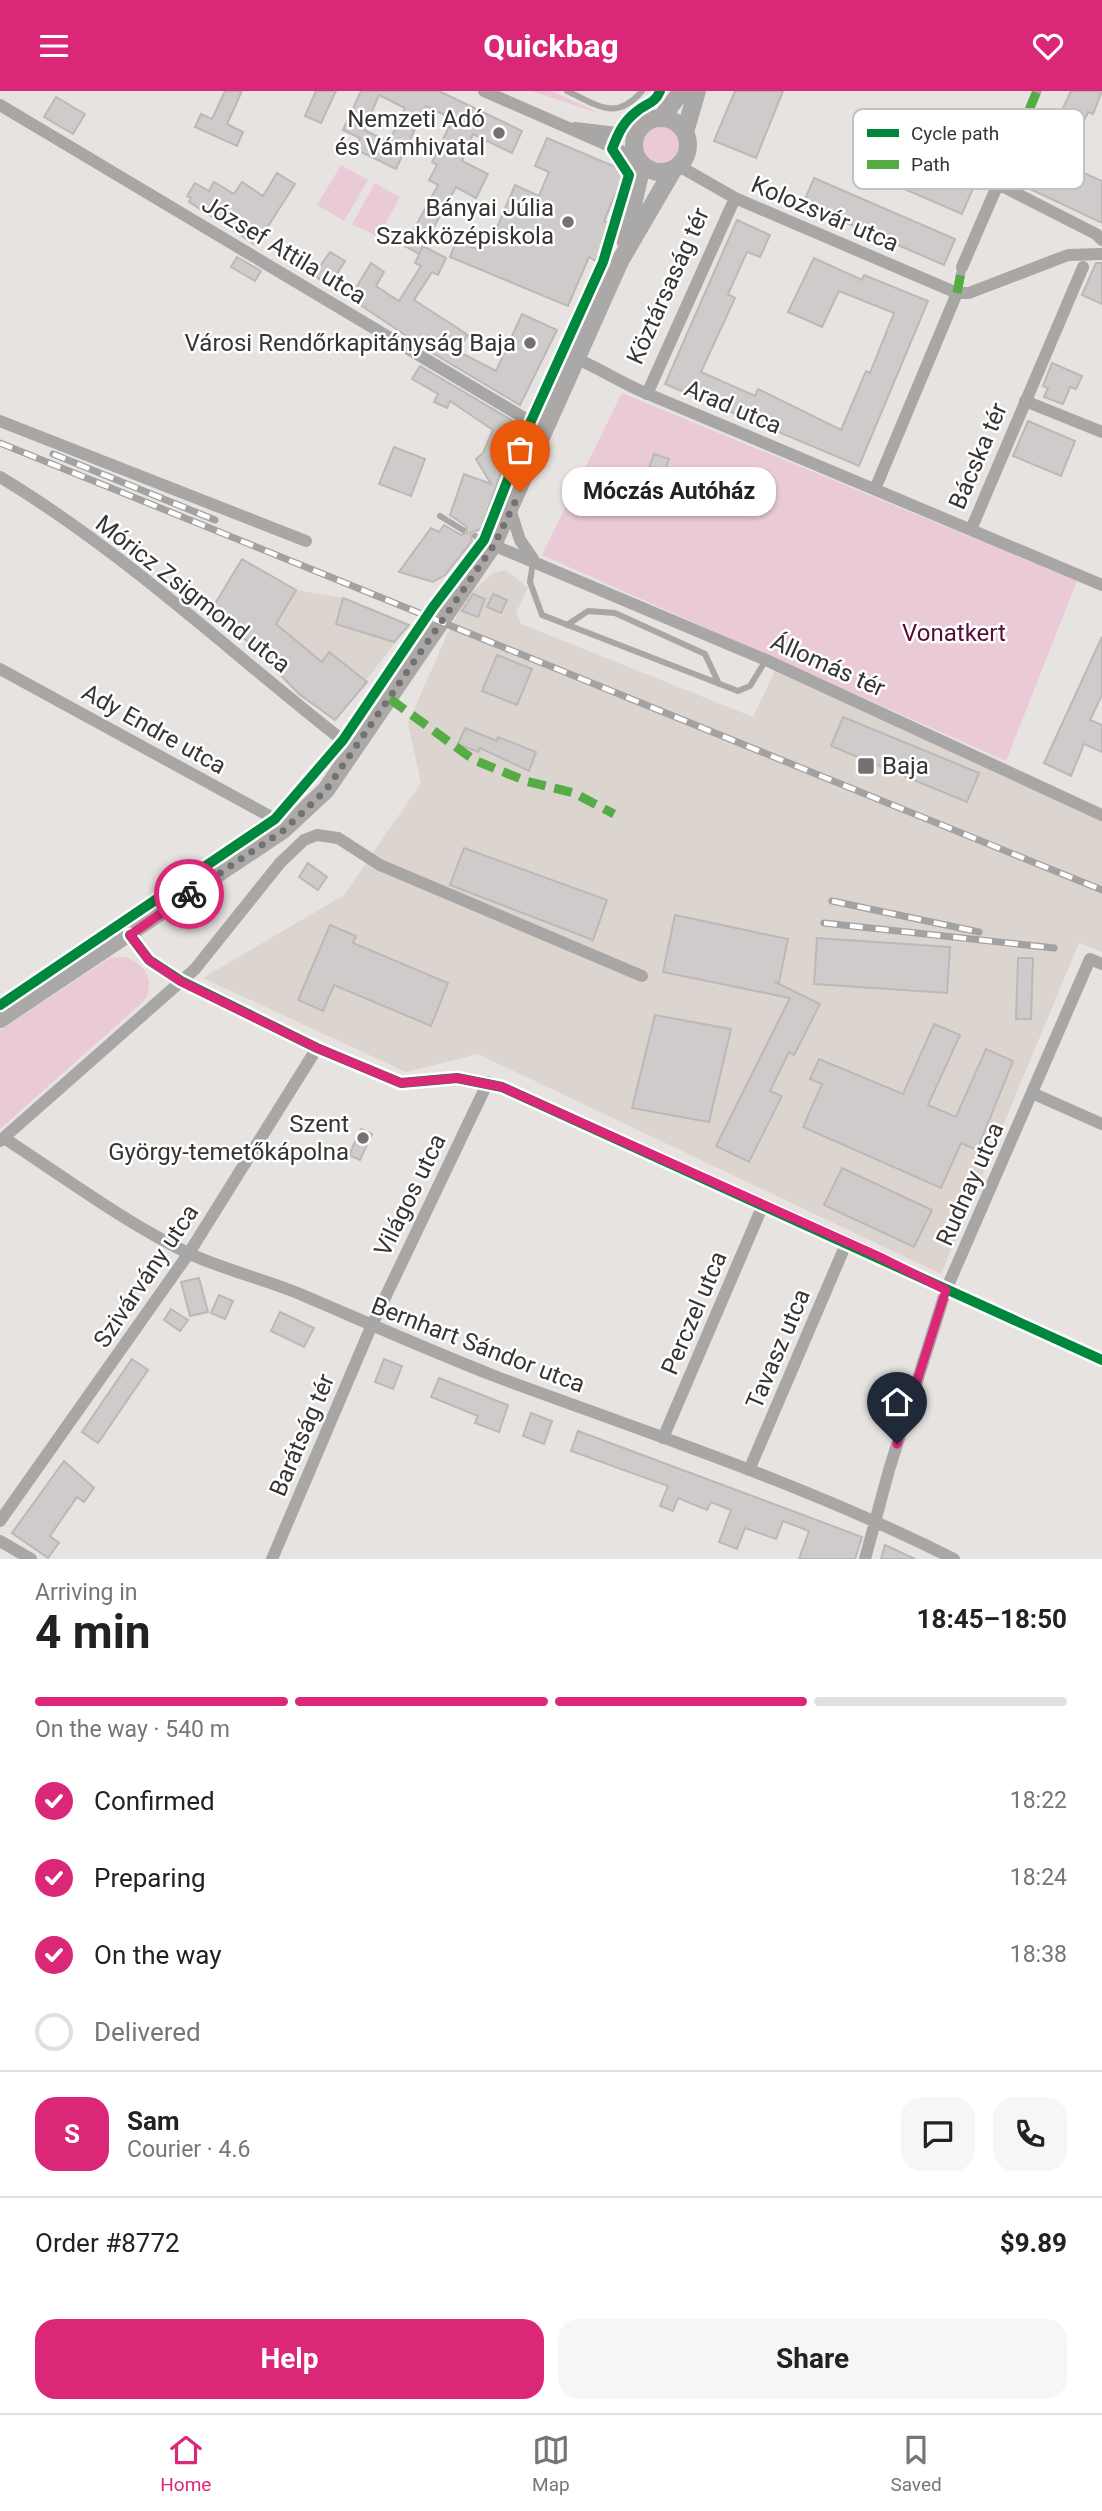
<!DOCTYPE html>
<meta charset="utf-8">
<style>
body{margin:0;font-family:Roboto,sans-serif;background:#f6f6f6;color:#222;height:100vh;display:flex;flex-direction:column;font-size:26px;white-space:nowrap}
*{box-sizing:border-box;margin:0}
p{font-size:23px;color:#767676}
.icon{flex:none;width:38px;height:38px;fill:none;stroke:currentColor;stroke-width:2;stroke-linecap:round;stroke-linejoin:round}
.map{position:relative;height:1468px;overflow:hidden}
.panel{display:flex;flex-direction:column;background:#fff;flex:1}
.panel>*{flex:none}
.pin{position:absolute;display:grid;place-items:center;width:60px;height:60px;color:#fff;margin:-72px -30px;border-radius:50% 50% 50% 0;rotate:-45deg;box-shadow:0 0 7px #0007}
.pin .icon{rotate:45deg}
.courier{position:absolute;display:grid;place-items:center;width:70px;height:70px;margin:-35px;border:5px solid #db2777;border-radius:50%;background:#fff;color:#222;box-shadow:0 2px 9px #0007}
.bubble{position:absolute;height:49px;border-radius:21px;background:#fff;box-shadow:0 2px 5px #0004;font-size:23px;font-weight:700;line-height:49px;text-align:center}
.headline em{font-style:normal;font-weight:700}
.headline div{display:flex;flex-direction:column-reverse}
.headline{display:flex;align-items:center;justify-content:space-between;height:119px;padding:0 35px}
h1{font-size:46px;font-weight:700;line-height:52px}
.bar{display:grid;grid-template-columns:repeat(4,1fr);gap:10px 7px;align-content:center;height:84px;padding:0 35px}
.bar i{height:9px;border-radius:5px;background:#e0e0e0}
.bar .on{background:#db2777}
.bar p{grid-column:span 4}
.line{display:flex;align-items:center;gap:18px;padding:0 35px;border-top:2px solid #e0e0e0}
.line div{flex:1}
.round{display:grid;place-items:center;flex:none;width:74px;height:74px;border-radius:21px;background:#f6f6f6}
ol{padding:0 35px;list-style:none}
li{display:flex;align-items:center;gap:21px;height:77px}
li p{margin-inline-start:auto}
li .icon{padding:7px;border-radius:50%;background:#db2777;color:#fff;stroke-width:4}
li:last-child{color:#767676}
li i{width:38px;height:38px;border:4px solid #e0e0e0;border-radius:50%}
.primary-button{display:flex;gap:14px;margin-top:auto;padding:14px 35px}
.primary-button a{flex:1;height:80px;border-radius:21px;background:#db2777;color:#fff;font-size:28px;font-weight:700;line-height:80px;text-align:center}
.primary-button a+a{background:#f6f6f6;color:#222}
header{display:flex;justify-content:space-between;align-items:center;height:91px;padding:0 35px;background:#db2777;color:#fff;font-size:32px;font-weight:700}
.menu{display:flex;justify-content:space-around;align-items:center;height:98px;border-top:2px solid #e0e0e0;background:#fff;font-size:19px;color:#767676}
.menu a{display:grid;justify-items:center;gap:4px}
.menu .on{color:#db2777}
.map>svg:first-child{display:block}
</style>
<header><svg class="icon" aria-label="menu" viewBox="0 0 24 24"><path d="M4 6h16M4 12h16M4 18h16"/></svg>Quickbag<svg class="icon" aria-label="heart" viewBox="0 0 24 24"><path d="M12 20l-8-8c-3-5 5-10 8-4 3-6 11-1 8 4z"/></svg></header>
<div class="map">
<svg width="1102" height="1468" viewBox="0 0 1102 1468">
<rect width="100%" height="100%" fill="#e6e3e1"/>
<path fill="#dcd4ce" d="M242 468 296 499 343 507 409 534 335 629 298 604 295 596 246 549 207 526Z
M506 479 528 497 516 522 521 533 753 626 776 578 1102 724V861L1079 852 941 1183 478 963 406 981 203 887 344 804 421 692 408 632 447 544 468 504 493 482Z"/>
<path fill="#eacad7" d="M532 0H552L601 23Z
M642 54a19 19 0 1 1 38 0a19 19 0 1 1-38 0Z
M341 74 368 89 344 130 317 114Z
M375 92 400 106 378 146 352 133Z
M622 302 1077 490 1006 670 542 464Z
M124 866C144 871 157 890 144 910L0 1038V939L110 867Z"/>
<path fill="#cecbca" stroke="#bbb9b8" stroke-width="2" fill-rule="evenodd" d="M225 0H242L227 33 243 41 237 55 195 36 201 23 212 28Z
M316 0H336L321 32 305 25Z
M361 0H439L522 40 512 62 473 43 462 70 488 83 476 107 456 96 419 163 405 155 438 94 429 89 437 74 432 71 453 28 426 15 396 78 355 58 360 47 343 39ZM379 4 405 17 389 51 364 39Z
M735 0H783L756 67 714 50Z
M1071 0H1102L1093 23 1088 21 1064 73 1102 90V132L1026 96Z
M56 6 85 23 73 43 44 26Z
M878 31 982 76 962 123 858 78Z
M547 47 625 80 604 130 612 133 596 170 589 166 568 215 450 166 456 150 482 160 486 150 491 151 515 94 539 105 549 81 535 75Z
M277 82 295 93 256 154 189 111 191 107 187 105 195 92 209 100 214 91 234 103 242 91 263 105Z
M814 87 955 148 944 174 803 113Z
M737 129 770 144 760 166 747 161 728 203 735 207 701 281 755 305 758 298 841 339 866 280 870 282 894 222 839 200 822 236 788 221 814 167 862 189 864 184 928 210 859 375 665 293Z
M423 155 446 167 438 184 432 181 414 209 468 244 457 260 496 280 522 223 557 239 520 314 429 260 350 207 371 172 384 181 376 195 399 210 421 175 415 172Z
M330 161 345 170 329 195 314 184Z
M237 166 261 180 255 190 231 176Z
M1096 172H1102V213L1082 204Z
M1052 272 1082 285 1076 298 1070 296 1063 313 1044 306 1048 297 1043 295Z
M420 275 518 333 481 438 470 442 472 450 445 484 433 491 399 481 431 437 439 441 444 434 461 444 467 442 466 435 450 424 464 383 491 393 476 368 483 362 493 339 450 310 447 317 434 311 438 303 412 288Z
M1028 330 1075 350 1061 385 1013 365Z
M394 356 425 368 411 405 379 393Z
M654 363 669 368 664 382 649 377Z
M242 468 296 499 276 533 322 571 329 561 367 591 335 629 299 603 246 549 207 526Z
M473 503 485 508 478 526 462 520Z
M493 503 507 509 501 522 487 516Z
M343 507 409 534 394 551 336 533Z
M1102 546V604L1090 629 1102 634V661L1084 653 1071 685 1044 672Z
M497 564 532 578 517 614 482 600Z
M843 626 979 682 967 711 831 655Z
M465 637 497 650 498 646 536 661 529 680 480 657 478 661 458 653Z
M464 757 607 809 593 849 450 794Z
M308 772 327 786 318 799 299 786Z
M675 824 788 848 779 891H775L820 913 794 964 789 961 770 1000 782 1005 749 1071 716 1055 790 907 663 881Z
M330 834 356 845 353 852 448 892 431 935 334 894 323 920 298 909Z
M817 847 950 856 947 902 814 893Z
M1018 867H1033L1031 928H1016Z
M655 924 731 938 709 1031 632 1017Z
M934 933 960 944 928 1014 956 1026 986 958 1013 970 977 1059 961 1052 941 1097 803 1036 822 993 810 988 819 968 903 1003Z
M361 1038 372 1043 360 1069 349 1064Z
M842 1077 932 1119 914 1156 824 1114Z
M199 1187 208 1221 190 1225 181 1191Z
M219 1204 233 1210 225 1228 211 1222Z
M171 1218 188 1229 180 1240 164 1229Z
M280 1221 314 1237 304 1256 271 1240Z
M132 1268 148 1279 98 1352 82 1341Z
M384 1268 402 1275 393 1298 375 1291Z
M439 1287 508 1314 499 1341 475 1332 478 1325 431 1306Z
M531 1322 552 1330 544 1353 523 1345Z
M578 1340 862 1446 855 1468H799L809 1440 783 1430 776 1448 745 1437 737 1458 719 1451 731 1419 711 1411 707 1419 678 1407 673 1420 660 1415 668 1395 571 1360Z
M64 1370 94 1397 84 1411 77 1406 50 1445 59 1452 48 1467 12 1442Z
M885 1454 915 1468H881Z"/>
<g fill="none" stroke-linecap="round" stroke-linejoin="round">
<path stroke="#a8a7a6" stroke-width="6" d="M567 0C597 14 616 31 642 0
M440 425 463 439
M475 445 492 454
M533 471 530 491 542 524 738 600 750 595 766 569
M567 534 588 520 615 522 705 563 719 593"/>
<path stroke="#a8a7a6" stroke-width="9" d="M998 93 1037 0
M957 202 962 176"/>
<path stroke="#a8a7a6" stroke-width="12" d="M484 0 637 67
M0 14 546 340
M575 37 617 42 646 31
M679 75 735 107 957 202H969L1068 164 1102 163
M962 176 998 93 1096 143 1102 149
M577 268C601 278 623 293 648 303 799 367 951 429 1102 494
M647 303 735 107
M1025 310 1102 341
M0 330 306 450
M0 386C128 463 237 568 355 659
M875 398 957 202
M511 421 520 449 533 468
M972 436 1083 176
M493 454 766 569 1102 724
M0 578 275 728 283 739
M130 844 149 869 181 890 317 957 401 992 457 987 502 996 1102 1269
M1032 1002 1102 1033
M4 1047C64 1086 124 1131 188 1162 226 1180 269 1189 307 1206 370 1233 433 1261 497 1286 651 1343 807 1394 954 1468
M0 1050 195 878 280 772 304 749 317 744 338 747 380 774 642 885
M663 1347 763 1114
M749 1379 846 1153
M0 1430 189 1162 317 957
M0 1450 31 1468
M272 1468 371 1236 488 991
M865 1468 889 1379 946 1199 1090 868 1102 873"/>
<path stroke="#aaa9a8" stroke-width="18" d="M634 54a27 27 0 1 1 54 0a27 27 0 1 1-54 0Z
M661 27 682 0
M685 41 697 0
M625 149 642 74
M0 928 283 739 326 699 493 454 620 170 673 79"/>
<defs>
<path id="rail" d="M0 352 1102 799
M53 363 215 429
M832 810 979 841
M824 832 1054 857"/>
</defs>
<use href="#rail" stroke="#a4a2a1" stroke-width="7"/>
<use href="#rail" stroke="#fff" stroke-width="4.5" stroke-dasharray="13" stroke-linecap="butt"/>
<path stroke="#55ac45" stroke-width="9" stroke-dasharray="18 9" stroke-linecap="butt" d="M998 93 1037 0
M957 202 962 176
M390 608 474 669 526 690 574 702 614 723"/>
<defs>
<path id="cycleway" d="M130 844 149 869 181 890 317 957 401 992 457 987 502 996 1102 1269
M0 914 275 728 343 649 433 516 484 449 531 330 603 171 629 84 612 58C618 43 623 31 636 21 646 12 655 13 660 0"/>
</defs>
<use href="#cycleway" stroke="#fff" stroke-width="15"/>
<use href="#cycleway" stroke="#00873e" stroke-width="10"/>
</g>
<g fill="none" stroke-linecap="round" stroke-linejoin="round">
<path stroke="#747270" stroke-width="7" stroke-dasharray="0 12.6" d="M189 803 284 739 326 699 494 454 520 401"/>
<path stroke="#db2777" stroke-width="9" d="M189 803 130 844 149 869 180 890 317 957 401 992 457 987 502 996 878 1165 946 1199 897 1353"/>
</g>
<g fill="#747270" stroke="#fff" stroke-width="2.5">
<circle cx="499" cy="42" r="7"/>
<circle cx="568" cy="131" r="7"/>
<circle cx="530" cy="252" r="7"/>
<rect x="857" y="666" width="18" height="18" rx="3.5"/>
<circle cx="363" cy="1047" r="7"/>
</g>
<g text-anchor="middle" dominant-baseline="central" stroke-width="5" stroke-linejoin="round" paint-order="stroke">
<g font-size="24" fill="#373533" stroke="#fff" text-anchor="end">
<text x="485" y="28">Nemzeti Adó<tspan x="485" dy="28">és Vámhivatal</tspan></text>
<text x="554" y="117">Bányai Júlia<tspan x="554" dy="28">Szakközépiskola</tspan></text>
<text x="516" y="252">Városi Rendőrkapitányság Baja</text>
<text x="882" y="675" text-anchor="start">Baja</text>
<text x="349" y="1033">Szent<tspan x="349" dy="28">György-temetőkápolna</tspan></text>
</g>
<g font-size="24" fill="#373533" stroke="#fff">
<text transform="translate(825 123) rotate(23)">Kolozsvár utca</text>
<text transform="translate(284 159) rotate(31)">József Attila utca</text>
<text transform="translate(668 195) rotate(-66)">Köztársaság tér</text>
<text transform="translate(733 316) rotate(23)">Arad utca</text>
<text transform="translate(978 365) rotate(-67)">Bácska tér</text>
<text transform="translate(193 503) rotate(38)">Móricz Zsigmond utca</text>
<text transform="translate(828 574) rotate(24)">Állomás tér</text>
<text transform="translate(154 638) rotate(29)">Ady Endre utca</text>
<text transform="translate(970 1093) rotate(-66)">Rudnay utca</text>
<text transform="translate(410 1104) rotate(-64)">Világos utca</text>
<text transform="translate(146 1185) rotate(-56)">Szivárvány utca</text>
<text transform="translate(694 1222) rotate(-67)">Perczel utca</text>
<text transform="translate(478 1254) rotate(21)">Bernhart Sándor utca</text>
<text transform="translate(778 1258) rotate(-67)">Tavasz utca</text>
<text transform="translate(302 1344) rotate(-67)">Barátság tér</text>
</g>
<g font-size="24" fill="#570d3a" stroke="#fff">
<text x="954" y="542">Vonatkert</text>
</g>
</g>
<rect x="853" y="18" width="231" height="80" rx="10" fill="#fff" stroke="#c3c2c2" stroke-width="2"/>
<rect x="867" y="38" width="32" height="8" fill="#00873e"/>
<rect x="867" y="69" width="32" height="9" fill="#55ac45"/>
<g font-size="19" fill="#373533">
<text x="911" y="49">Cycle path</text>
<text x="911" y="80">Path</text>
</g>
</svg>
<div class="pin" style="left:520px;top:401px;background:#ea580c"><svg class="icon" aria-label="bag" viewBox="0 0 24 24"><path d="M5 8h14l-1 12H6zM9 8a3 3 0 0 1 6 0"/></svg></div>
<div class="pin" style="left:897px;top:1353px;background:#1f2937"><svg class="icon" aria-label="home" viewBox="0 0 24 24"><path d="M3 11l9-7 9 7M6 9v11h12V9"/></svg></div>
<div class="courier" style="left:189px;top:803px"><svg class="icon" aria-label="bike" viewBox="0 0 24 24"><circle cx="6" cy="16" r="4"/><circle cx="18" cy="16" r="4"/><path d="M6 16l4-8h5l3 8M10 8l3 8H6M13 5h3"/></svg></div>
<div class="bubble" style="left:562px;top:376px;width:214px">Móczás Autóház</div>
</div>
<section class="panel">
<div class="headline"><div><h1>4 min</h1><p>Arriving in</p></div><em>18:45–18:50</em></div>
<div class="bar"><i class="on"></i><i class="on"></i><i class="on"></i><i></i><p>On the way · 540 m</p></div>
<ol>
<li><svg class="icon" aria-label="check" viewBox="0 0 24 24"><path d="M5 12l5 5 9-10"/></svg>Confirmed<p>18:22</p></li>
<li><svg class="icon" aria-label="check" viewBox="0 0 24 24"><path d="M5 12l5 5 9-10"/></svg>Preparing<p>18:24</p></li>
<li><svg class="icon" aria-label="check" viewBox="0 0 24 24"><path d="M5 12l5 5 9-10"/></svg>On the way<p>18:38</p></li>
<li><i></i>Delivered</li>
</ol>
<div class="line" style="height:126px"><b class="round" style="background:#db2777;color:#fff">S</b><div><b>Sam</b><p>Courier · 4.6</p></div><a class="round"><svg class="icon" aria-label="chat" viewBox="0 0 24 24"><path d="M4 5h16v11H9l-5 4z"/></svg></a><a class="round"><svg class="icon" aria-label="phone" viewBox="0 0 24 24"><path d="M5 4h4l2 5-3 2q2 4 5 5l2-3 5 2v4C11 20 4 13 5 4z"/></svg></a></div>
<div class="line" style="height:91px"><div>Order #8772</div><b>$9.89</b></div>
<div class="primary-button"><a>Help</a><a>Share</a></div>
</section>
<nav class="menu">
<a class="on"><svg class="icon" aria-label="home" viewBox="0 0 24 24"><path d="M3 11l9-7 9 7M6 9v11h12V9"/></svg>Home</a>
<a><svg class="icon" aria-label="map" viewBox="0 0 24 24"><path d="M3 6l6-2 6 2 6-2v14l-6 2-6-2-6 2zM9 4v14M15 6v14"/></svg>Map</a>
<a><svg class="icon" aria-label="saved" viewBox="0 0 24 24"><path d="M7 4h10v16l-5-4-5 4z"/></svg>Saved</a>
</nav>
